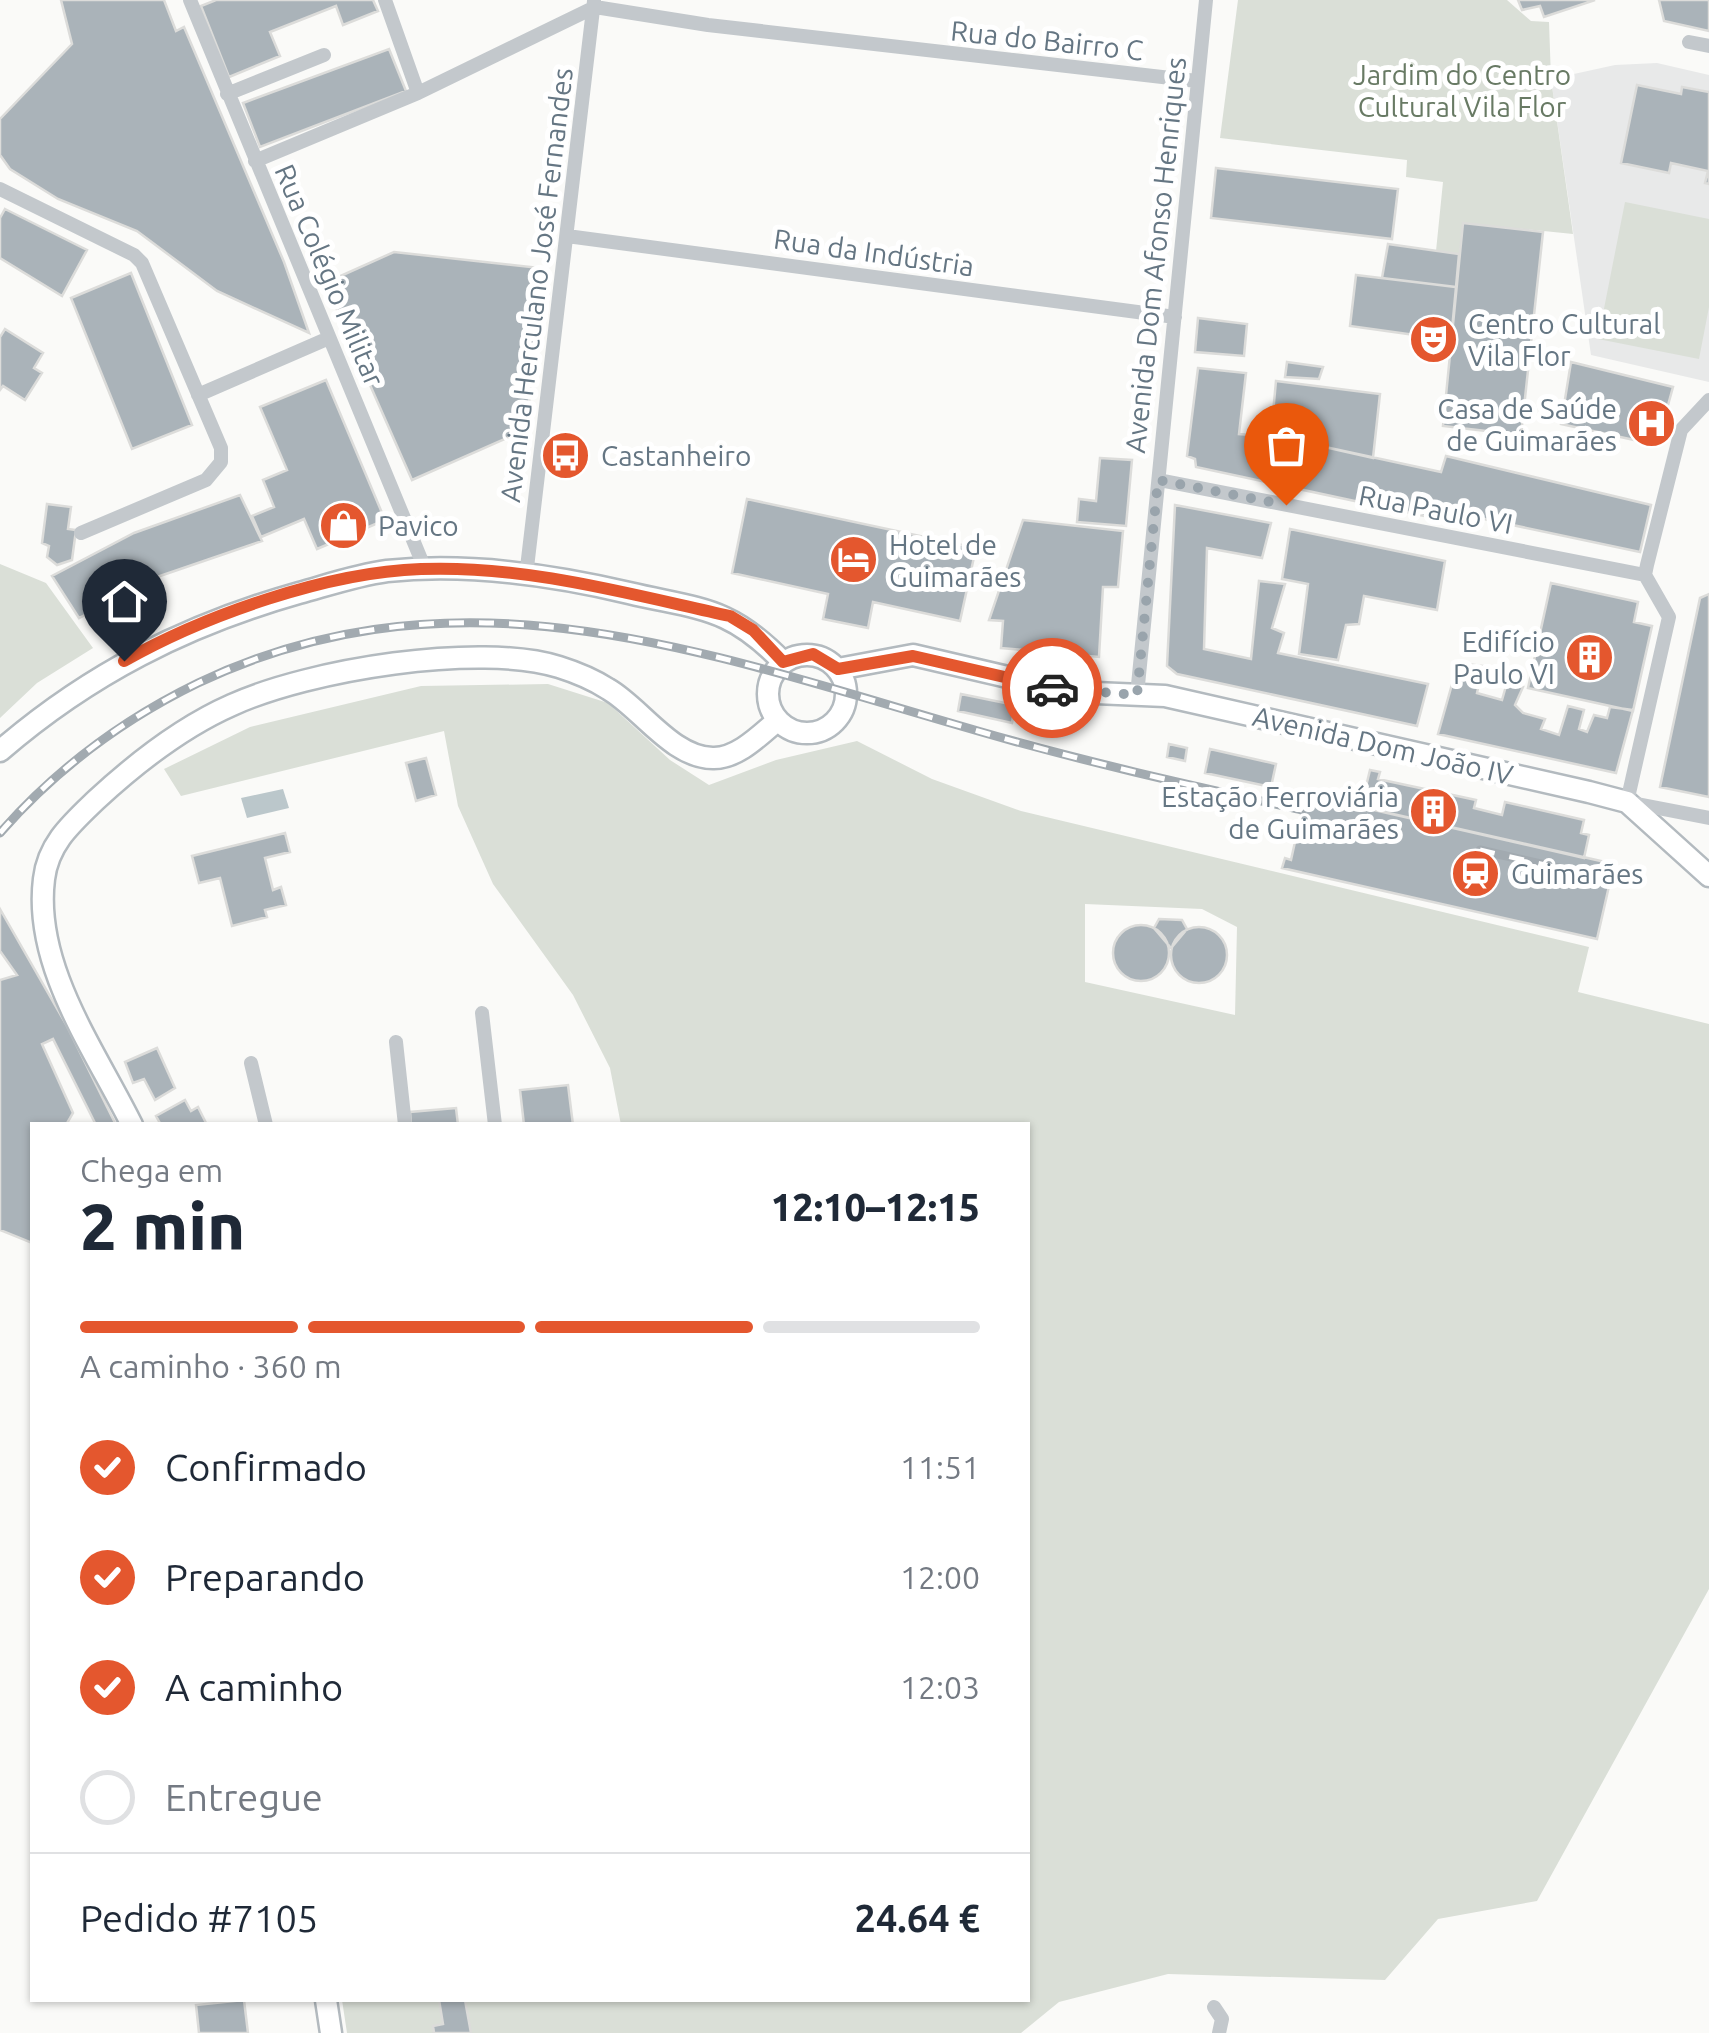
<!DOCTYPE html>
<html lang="pt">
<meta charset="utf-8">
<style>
body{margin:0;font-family:Ubuntu,sans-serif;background:#f6f6f7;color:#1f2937;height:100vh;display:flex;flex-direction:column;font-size:38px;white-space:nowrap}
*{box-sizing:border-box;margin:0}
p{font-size:32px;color:#747a83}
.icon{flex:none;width:55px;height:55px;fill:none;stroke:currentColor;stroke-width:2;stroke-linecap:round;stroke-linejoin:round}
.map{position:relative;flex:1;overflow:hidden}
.drawer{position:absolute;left:30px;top:1122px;width:1000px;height:880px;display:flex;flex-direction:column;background:#fff;border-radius:0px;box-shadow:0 2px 8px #0004}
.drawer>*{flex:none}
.pin{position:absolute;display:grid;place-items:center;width:85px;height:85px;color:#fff;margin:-102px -42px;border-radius:50% 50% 50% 0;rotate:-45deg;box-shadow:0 0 10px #0007}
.pin .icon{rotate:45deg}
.courier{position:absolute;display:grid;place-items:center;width:100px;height:100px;margin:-50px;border:8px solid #e4572e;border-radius:50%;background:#fff;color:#222;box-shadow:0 2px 12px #0007}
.headline em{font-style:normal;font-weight:800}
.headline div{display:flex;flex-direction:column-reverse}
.headline{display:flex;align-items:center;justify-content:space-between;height:170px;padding:0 50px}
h1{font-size:65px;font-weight:800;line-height:75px}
.bar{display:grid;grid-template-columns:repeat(4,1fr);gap:15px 10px;align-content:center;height:120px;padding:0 50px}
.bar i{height:12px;border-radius:8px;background:#e0e1e3}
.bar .active{background:#e4572e}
.bar p{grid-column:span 4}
.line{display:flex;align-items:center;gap:25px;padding:0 50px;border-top:2px solid #e0e1e3}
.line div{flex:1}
ol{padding:0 50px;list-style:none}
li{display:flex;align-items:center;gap:30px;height:110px}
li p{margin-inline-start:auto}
li .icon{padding:10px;border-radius:50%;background:#e4572e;color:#fff;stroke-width:4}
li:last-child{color:#747a83}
li i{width:55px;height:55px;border:5px solid #e0e1e3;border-radius:50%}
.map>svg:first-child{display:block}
</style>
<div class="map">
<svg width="1709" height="2033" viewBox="0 0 1709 2033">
<rect width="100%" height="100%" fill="#fafaf8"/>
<path fill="#e8e9e9" d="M1657 63 1709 75V382L1591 355 1551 79 1615 65Z"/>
<path fill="#dadfd7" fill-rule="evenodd" d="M1238 0H1507L1531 21 1549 22 1551 79 1573 234 1464 223 1459 254 1436 251 1443 182 1406 177 1407 160 1220 138Z
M1625 202 1709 219V307L1699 359 1598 339Z
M0 564 46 583 93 648 37 683 0 718Z
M548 684 608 703 670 760 709 785 776 760 857 741 932 779 1021 811 1589 947 1578 992 1709 1024V1589L1537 1901 1438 1919 1385 1980 1168 1974 1059 2002 1021 2033H347L342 2000H1028V1125H621L610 1068 573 995 493 884 458 806 444 731 181 796 164 769 250 727 421 686ZM1085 904 1202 909 1237 927 1235 1015 1085 982Z"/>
<path fill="#bbc7cb" d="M283 789 289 808 247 818 241 798Z"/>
<path fill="#aab3b9" stroke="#dcdcda" stroke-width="2.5" d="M61 0H164L176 31 184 27 284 262 309 333 217 291 137 231 58 199 10 169 0 155V119L72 44Z
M216 0H373L378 11 343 25 336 6 270 32 280 56 229 77 201 6Z
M1518 0H1595L1544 17 1540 6 1522 10Z
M1659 0H1709V31L1664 21Z
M389 49 406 91 260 147 243 103Z
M1637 85 1681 94 1682 87 1709 92V184L1705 183 1708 171 1671 163 1669 173 1621 163Z
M1216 168 1398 189 1392 239 1211 218Z
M5 209 87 250 62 296 0 258V218Z
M1463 223 1543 232 1521 435 1443 426Z
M1388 244 1459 254 1456 287 1382 278Z
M394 252 540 268 527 429 412 480 325 283Z
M131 273 192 425 132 449 71 298Z
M1356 275 1456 287 1451 340 1350 326Z
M1198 318 1247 324 1244 356 1195 352Z
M5 329 43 353 34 368 42 373 25 400 3 386 0 390V337Z
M1287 362 1323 367 1319 379 1285 377Z
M1571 362 1673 387 1657 445 1561 424Z
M1198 368 1246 373 1239 434 1279 437 1441 472 1446 456 1651 505 1640 552 1437 509 1434 518 1196 467 1195 459 1187 456Z
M326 380 385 520 317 549 304 519 261 537 252 516 274 507 263 480 287 470 260 407Z
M1276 381 1380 394 1373 458 1271 435Z
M1100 458 1132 460 1126 526 1077 522 1079 499 1096 501Z
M240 495 262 541 160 576 79 618 52 576 134 533Z
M747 499 976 548 960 621 873 602 868 628 823 619 828 594 732 573Z
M47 504 71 507 68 529 76 530 72 560 57 565 47 557 49 546 42 543Z
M1175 505 1271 523 1262 558 1207 548 1204 649 1251 659 1259 581 1285 584 1272 628 1284 633 1278 653 1428 684 1417 726 1177 674 1167 666Z
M1023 520 1123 531 1118 587H1103L1099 657 1001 648 1003 621 989 620Z
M1290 529 1445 561 1437 610 1364 596 1359 624 1346 625 1338 660 1299 654 1308 584 1282 579Z
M1551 583 1638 602 1634 622 1652 626 1633 711 1528 688Z
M1709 594V797L1660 787 1700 598Z
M1458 663 1483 666 1477 693 1502 700 1506 686 1523 687 1515 705 1523 713 1545 719 1541 729 1559 735 1568 706 1584 710 1579 729 1587 732 1594 715 1607 718 1610 707 1633 710 1616 773 1438 734Z
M961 694 1015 705 1012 723 958 711Z
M1169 744 1187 748 1185 761 1167 757Z
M1210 749 1276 764 1271 787 1205 773Z
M426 758 436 795 416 801 406 763Z
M1370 770 1380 772 1378 779 1476 800 1474 808 1502 815 1505 802 1584 820 1581 833 1589 835 1584 858 1361 807Z
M1300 793 1614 864 1597 939 1282 868 1285 858 1291 860 1303 806 1297 805Z
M285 833 290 852 265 858 273 890 281 887 286 905 265 910 267 917 232 926 220 878 199 883 192 856Z
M0 909 67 1026 116 1125H96L53 1039 42 1044 73 1113 66 1125H32V1243L0 1230V980L17 975 0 951Z
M1159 919 1182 920 1187 929 1171 948 1154 928Z
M1113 953a28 28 0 1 1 56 0a28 28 0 1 1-56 0Z
M1171 955a28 28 0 1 1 56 0a28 28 0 1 1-56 0Z
M157 1048 175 1088 155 1100 144 1079 133 1083 125 1062Z
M568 1085 573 1125H524L520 1090Z
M185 1100 191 1111 198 1107 207 1125H161L156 1116Z
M456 1108 458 1125H411L410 1112Z
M244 2000 248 2033H199L196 2005Z
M439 2000H465L471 2033H434L433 2026 443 2024Z"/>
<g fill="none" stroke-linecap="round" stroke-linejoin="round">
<defs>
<path id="secondary" d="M768 694a39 39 0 1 1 78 0a39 39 0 1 1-78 0Z
M838 669 913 655 1072 692 1165 696 1589 792 1627 802 1709 876
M0 751C89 674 186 625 299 593 328 585 357 575 387 571 465 563 553 575 629 593 701 610 729 606 783 662
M132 1125C95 1050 33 966 44 879 48 844 71 824 96 800 136 763 182 727 232 705 308 670 479 642 559 667 575 672 594 680 608 689 640 707 673 759 714 758 738 758 760 735 778 720
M326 2000 331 2033"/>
</defs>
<use href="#secondary" stroke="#b3babf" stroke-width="25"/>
<path stroke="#c3c8cc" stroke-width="14" d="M190 0 425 569
M385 0 418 93
M595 7 708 25 1197 81
M1689 42 1709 46
M227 94 324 55
M255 161 418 93 595 7
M0 189 134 255 142 263 221 448V462L206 480 81 533
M567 236 1175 317
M198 395 329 338
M1709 400 1681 430 1647 565 1645 575 1669 617 1627 802 1709 818
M1159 480 1645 575
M526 576 594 1
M1137 695 1206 0
M482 1013 495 1125
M396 1042 405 1125
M251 1063 266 1125
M1214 2007 1222 2019 1219 2033"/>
<use href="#secondary" stroke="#fff" stroke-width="20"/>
<defs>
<path id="rail" d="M0 833C56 769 122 720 198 683 463 557 715 656 978 731 1085 762 1194 786 1302 810
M1480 850 1594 876"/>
</defs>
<use href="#rail" stroke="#a2aab0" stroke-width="9"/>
<use href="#rail" stroke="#fff" stroke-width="5" stroke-dasharray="15" stroke-linecap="butt"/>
</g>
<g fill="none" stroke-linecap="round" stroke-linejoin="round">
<path stroke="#99a4ac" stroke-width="10" stroke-dasharray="0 18" d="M1052 688 1137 695 1158 480 1286 505"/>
<path stroke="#e4572e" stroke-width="12" d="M124 661C205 615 328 572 421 569 526 565 629 594 730 616L753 630 783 662 813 654 838 669 913 656 1052 688"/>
</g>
<defs>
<symbol id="theatre-disc" viewBox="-11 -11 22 22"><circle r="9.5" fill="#e4572e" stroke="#fff"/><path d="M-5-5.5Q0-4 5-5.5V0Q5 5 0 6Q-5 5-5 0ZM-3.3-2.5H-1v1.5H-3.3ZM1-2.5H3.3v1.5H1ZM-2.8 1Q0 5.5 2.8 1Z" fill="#fff"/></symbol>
<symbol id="hospital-disc" viewBox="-11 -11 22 22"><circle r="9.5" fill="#e4572e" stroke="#fff"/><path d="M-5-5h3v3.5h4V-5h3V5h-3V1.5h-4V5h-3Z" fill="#fff"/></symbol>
<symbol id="bus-disc" viewBox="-11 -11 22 22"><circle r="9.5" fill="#e4572e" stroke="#fff"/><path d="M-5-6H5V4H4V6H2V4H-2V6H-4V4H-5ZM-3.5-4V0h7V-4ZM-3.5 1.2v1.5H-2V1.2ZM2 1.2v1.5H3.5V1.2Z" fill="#fff"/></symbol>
<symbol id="shop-disc" viewBox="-11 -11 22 22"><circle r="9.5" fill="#e4572e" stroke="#fff"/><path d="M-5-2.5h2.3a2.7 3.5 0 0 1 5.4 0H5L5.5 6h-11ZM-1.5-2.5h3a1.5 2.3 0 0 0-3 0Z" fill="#fff"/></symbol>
<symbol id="hotel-disc" viewBox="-11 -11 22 22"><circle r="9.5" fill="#e4572e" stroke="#fff"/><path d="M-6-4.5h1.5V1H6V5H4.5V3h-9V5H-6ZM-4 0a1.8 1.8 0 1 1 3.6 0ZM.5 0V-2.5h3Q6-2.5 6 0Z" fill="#fff"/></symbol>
<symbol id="building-disc" viewBox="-11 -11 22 22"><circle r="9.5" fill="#e4572e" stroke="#fff"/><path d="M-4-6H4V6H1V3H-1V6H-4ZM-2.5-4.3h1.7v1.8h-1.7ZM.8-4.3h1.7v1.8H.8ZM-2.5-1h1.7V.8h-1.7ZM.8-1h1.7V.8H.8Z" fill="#fff"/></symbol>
<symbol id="station-disc" viewBox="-11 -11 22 22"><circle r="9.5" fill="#e4572e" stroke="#fff"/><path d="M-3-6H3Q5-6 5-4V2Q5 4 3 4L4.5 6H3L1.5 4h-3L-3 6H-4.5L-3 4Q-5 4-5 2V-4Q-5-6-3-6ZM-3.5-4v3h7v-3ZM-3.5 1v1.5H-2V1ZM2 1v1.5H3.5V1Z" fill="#fff"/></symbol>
</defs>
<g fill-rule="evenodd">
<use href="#theatre-disc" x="1406" y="312" width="55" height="55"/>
<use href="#hospital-disc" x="1624" y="396" width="55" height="55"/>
<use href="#bus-disc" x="538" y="428" width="55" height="55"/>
<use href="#shop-disc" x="316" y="498" width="55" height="55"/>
<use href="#hotel-disc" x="826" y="532" width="55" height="55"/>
<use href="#building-disc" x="1562" y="630" width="55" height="55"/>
<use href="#building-disc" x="1406" y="784" width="55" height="55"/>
<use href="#station-disc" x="1448" y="846" width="55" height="55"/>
</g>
<g text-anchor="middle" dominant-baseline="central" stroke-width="10" stroke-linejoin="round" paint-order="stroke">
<g font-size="28" fill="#657683" stroke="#fff">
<text transform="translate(1047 40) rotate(6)">Rua do Bairro C</text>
<text transform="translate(874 252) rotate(8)">Rua da Indústria</text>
<text transform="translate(1155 255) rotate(-84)">Avenida Dom Afonso Henriques</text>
<text transform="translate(330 275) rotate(67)">Rua Colégio Militar</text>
<text transform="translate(536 285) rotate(-83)">Avenida Herculano José Fernandes</text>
<text transform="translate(1436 509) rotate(11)">Rua Paulo VI</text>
<text transform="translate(1383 745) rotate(13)">Avenida Dom João IV</text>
</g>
<g font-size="28" fill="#687a64" stroke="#fff">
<text x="1462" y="74">Jardim do Centro<tspan x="1462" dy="32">Cultural Vila Flor</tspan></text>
</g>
<g font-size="28" fill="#657683" stroke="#fff" text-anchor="start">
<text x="1468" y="323">Centro Cultural<tspan x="1468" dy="32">Vila Flor</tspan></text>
<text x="1617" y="408" text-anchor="end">Casa de Saúde<tspan x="1617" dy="32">de Guimarães</tspan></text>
<text x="601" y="455">Castanheiro</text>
<text x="378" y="525">Pavico</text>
<text x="889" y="544">Hotel de<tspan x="889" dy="32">Guimarães</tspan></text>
<text x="1555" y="641" text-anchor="end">Edifício<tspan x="1555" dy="32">Paulo VI</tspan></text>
<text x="1399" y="796" text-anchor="end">Estação Ferroviária<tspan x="1399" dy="32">de Guimarães</tspan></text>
<text x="1511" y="873">Guimarães</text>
</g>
</g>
</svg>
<div class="pin" style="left:1286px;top:505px;background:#ea580c"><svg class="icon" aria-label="bag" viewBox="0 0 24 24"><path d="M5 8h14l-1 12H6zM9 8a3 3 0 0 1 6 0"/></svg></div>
<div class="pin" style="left:124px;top:661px;background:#1f2937"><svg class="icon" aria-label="home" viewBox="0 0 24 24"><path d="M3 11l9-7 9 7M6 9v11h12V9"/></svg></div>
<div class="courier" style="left:1052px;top:688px"><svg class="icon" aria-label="car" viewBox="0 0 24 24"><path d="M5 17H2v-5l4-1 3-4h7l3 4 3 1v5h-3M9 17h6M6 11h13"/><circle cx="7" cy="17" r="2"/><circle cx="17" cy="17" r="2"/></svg></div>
<section class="drawer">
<div class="headline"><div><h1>2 min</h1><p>Chega em</p></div><em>12:10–12:15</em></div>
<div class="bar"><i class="active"></i><i class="active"></i><i class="active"></i><i></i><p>A caminho · 360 m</p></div>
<ol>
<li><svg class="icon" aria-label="check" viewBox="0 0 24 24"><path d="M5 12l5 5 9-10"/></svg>Confirmado<p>11:51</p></li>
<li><svg class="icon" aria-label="check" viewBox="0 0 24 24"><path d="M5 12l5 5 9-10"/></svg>Preparando<p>12:00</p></li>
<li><svg class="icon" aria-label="check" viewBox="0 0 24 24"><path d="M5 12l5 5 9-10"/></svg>A caminho<p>12:03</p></li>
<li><i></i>Entregue</li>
</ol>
<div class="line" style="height:130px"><div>Pedido #7105</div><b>24.64 €</b></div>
</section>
</div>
